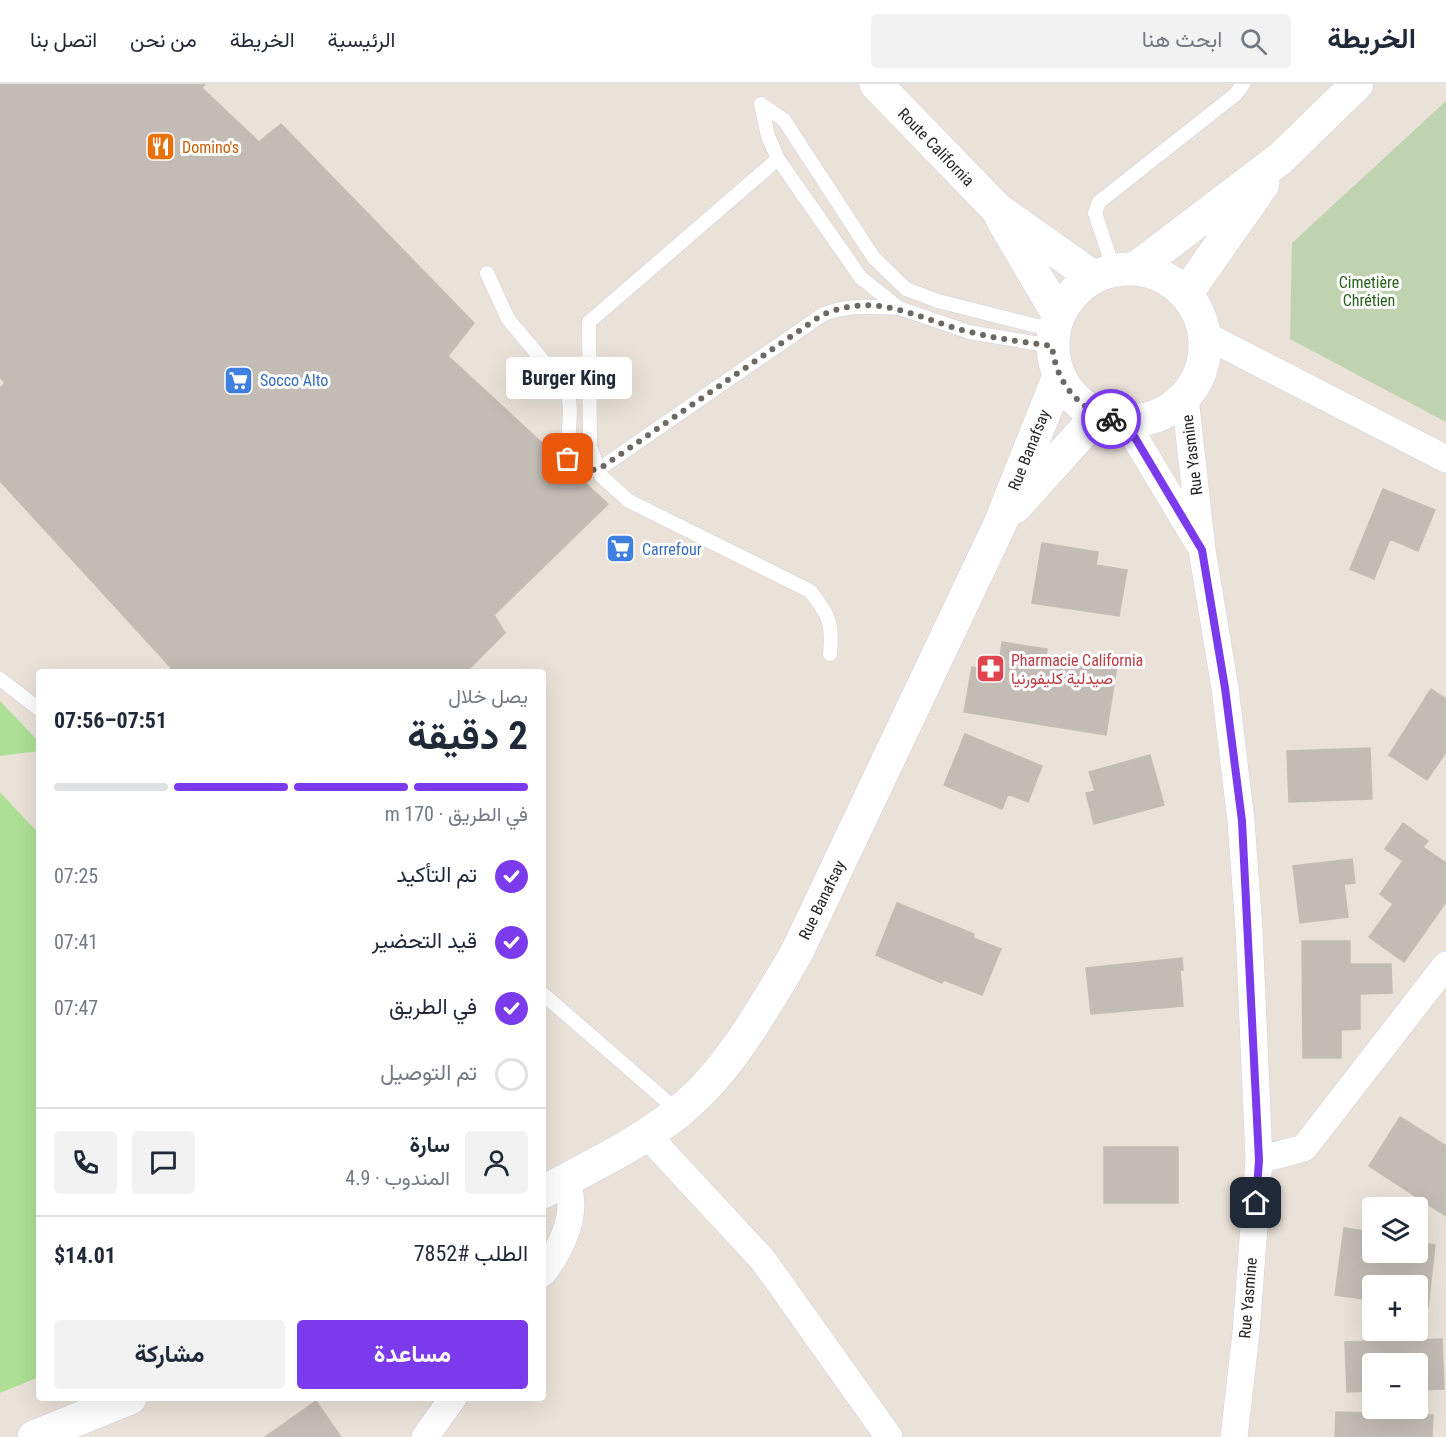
<!DOCTYPE html>
<html lang="ar">
<meta charset="utf-8">
<style>
body{margin:0;font-family:"Roboto Condensed",Vazirmatn,sans-serif;background:#f2f2f3;color:#1f2937;direction:rtl;height:100vh;display:flex;flex-direction:column;font-size:22px;white-space:nowrap}
*{box-sizing:border-box;margin:0}
p{font-size:20px;color:#747a83}
.icon{flex:none;width:33px;height:33px;fill:none;stroke:currentColor;stroke-width:2;stroke-linecap:round;stroke-linejoin:round}
.map{position:relative;flex:1;overflow:hidden;direction:ltr}
.side{position:absolute;left:36px;top:585px;width:510px;height:732px;display:flex;flex-direction:column;background:#fff;border-radius:6px;box-shadow:0 6px 24px #0002;direction:rtl}
.side>*{flex:none}
.fabs{position:absolute;left:1362px;top:1113px;display:grid;gap:12px}
.fabs a{display:grid;place-items:center;width:66px;height:66px;border-radius:6px;background:#fff;box-shadow:0 6px 24px #0002;font-size:30px}
.pin{position:absolute;display:grid;place-items:center;width:51px;height:51px;color:#fff;margin:-26px;border-radius:12px;box-shadow:0 3px 9px #0006}
.courier{position:absolute;display:grid;place-items:center;width:60px;height:60px;margin:-30px;border:4px solid #7c3aed;border-radius:50%;background:#fff;color:#222;box-shadow:0 2px 8px #0007}
.bubble{position:absolute;height:42px;border-radius:6px;background:#fff;box-shadow:0 6px 24px #0002;font-size:20px;font-weight:700;line-height:42px;text-align:center;direction:rtl}
.head em{font-style:normal;font-weight:700}
.head div{display:flex;flex-direction:column-reverse}
.head{display:flex;align-items:center;justify-content:space-between;height:102px;padding:0 18px}
h1{font-size:39px;font-weight:700;line-height:45px}
.bar{display:grid;grid-template-columns:repeat(4,1fr);gap:9px 6px;align-content:center;height:72px;padding:0 18px}
.bar i{height:8px;border-radius:4px;background:#e0e1e3}
.bar .active{background:#7c3aed}
.bar p{grid-column:span 4}
.line{display:flex;align-items:center;gap:15px;padding:0 18px;border-top:2px solid #e0e1e3}
.line div{flex:1}
.round{display:grid;place-items:center;flex:none;width:63px;height:63px;border-radius:6px;background:#f2f2f3}
ol{padding:0 18px;list-style:none}
li{display:flex;align-items:center;gap:18px;height:66px}
li p{margin-inline-start:auto}
li .icon{padding:6px;border-radius:50%;background:#7c3aed;color:#fff;stroke-width:4}
li:last-child{color:#747a83}
li i{width:33px;height:33px;border:3px solid #e0e1e3;border-radius:50%}
.action{display:flex;gap:12px;margin-top:auto;padding:12px 18px}
.action a{flex:1;height:69px;border-radius:6px;background:#7c3aed;color:#fff;font-size:24px;font-weight:700;line-height:69px;text-align:center}
.action a+a{background:#f2f2f3;color:#1f2937}
header{display:flex;align-items:center;gap:36px;box-sizing:border-box;height:84px;padding:0 30px;background:#fff;border-bottom:2px solid #e0e1e3}
header strong{font-size:28px}
nav{display:flex;gap:33px;margin-inline-start:auto;font-size:21px}
.search{width:420px;height:54px;background:#f2f2f3;display:flex;align-items:center;gap:15px;box-sizing:border-box;padding:0 21px;border-radius:6px;color:#747a83;font-size:22px}
.map>svg:first-child{display:block}
</style>
<header>
<strong>الخريطة</strong>
<div class="search"><svg class="icon" aria-label="search" viewBox="0 0 24 24"><circle cx="10" cy="10" r="6"/><path d="M15 15l6 6"/></svg>ابحث هنا</div>
<nav><a>الرئيسية</a><a>الخريطة</a><a>من نحن</a><a>اتصل بنا</a></nav>
</header>
<div class="map">
<svg width="1446" height="1353" viewBox="0 0 1446 1353">
<rect width="100%" height="100%" fill="#eae2d8"/>
<path fill="#ade095" d="M0 617 39 658V667L0 672Z
M0 708 39 750V1293L0 1309Z"/>
<path fill="#c0d3b0" d="M1446 17V338L1290 255 1292 159Z"/>
<path fill="#c2bcb5" stroke="#c4beb2" stroke-width="1.5" d="M0 0H205L202 4 259 58 281 40 474 239 448 272 608 420 494 531 505 549 466 588H175L0 397V304L5 299 0 293Z
M1383 405 1435 426 1418 467 1390 455 1374 495 1350 485Z
M1042 459 1098 468 1096 481 1127 486 1119 532 1032 519Z
M1002 558 1047 565 1046 571 1117 582 1106 651 964 628 972 583 998 587Z
M1431 605 1446 615V668L1427 696 1389 671Z
M965 650 1042 682 1028 718 1008 710 1002 725 944 701Z
M1370 664 1372 715 1289 718 1287 667Z
M1150 671 1164 721 1094 740 1086 709 1095 707 1089 688Z
M1403 739 1428 757 1423 763 1446 779V818L1404 878 1369 853 1393 820 1380 810 1403 777 1385 765Z
M1352 775 1355 799 1344 800 1348 833 1300 839 1293 782Z
M897 819 974 850 973 854 1001 865 982 911 944 896 942 899 876 871Z
M1302 857H1350V880H1391L1392 909 1360 910V945L1341 946V974H1303Z
M1182 874 1183 886H1180L1183 922 1091 930 1086 884Z
M1400 1033 1446 1062V1132L1369 1082Z
M1104 1063H1178V1119H1104Z
M1344 1144 1372 1148V1168H1418V1153L1421 1154V1159L1435 1161 1428 1223 1418 1221V1202H1372V1216L1335 1211Z
M1442 1255 1444 1305 1418 1306V1280H1372V1307L1347 1308 1345 1258Z
M316 1317 341 1353H265Z
M1336 1328 1433 1331 1432 1353H1335Z"/>
<g fill="none" stroke-linecap="round" stroke-linejoin="round">
<defs>
<path id="service" d="M761 20 768 52 778 75 861 194 899 224 969 248 1052 262
M761 20 784 36 874 174 906 205 938 217 1053 246
M1114 186 1095 129 1099 118 1236 10 1243 0
M487 189 508 235 565 303C580 333 553 374 584 389L602 383 822 231C847 220 872 223 899 224
M590 363 589 238 778 75
M629 417 810 507C829 530 833 540 830 570
M0 595 39 625
M543 910 679 1028"/>
<path id="minor" d="M1205 251 1446 375
M1185 313 1202 466 1225 604 1241 737 1249 845 1259 1076 1246 1249 1234 1353
M1125 337 1197 457
M647 1051 763 1176 889 1353
M1259 1076 1304 1064 1446 881
M543 1189C561 1165 581 1126 565 1097
M425 1353 453 1314"/>
<path id="tertiary" d="M876 0 997 125 1093 193
M1002 135 1058 230"/>
<path id="secondary" d="M1053 261a76 76 0 1 1 152 0a76 76 0 1 1-152 0Z
M1135 185 1281 74 1357 0
M1186 210 1263 100
M1015 423 1098 331
M543 1108C588 1084 637 1061 677 1029 727 991 765 922 797 868L1000 440 1059 292
M34 1353 130 1314"/>
</defs>
<use href="#service" stroke="#ced1e0" stroke-width="15"/>
<use href="#minor" stroke="#ced1e0" stroke-width="28"/>
<use href="#tertiary" stroke="#ced1e0" stroke-width="34"/>
<use href="#secondary" stroke="#ced1e0" stroke-width="34"/>
<use href="#service" stroke="#fff" stroke-width="14"/>
<use href="#minor" stroke="#fff" stroke-width="27"/>
<use href="#tertiary" stroke="#fff" stroke-width="33"/>
<use href="#secondary" stroke="#fff" stroke-width="33"/>
<defs>
<path id="service-bridge" d="M590 363 601 392 629 417"/>
</defs>
<use href="#service-bridge" stroke="#ced1e0" stroke-width="15" stroke-linecap="butt"/>
<use href="#service-bridge" stroke="#fff" stroke-width="14"/>
</g>
<g fill="none" stroke-linecap="round" stroke-linejoin="round">
<path stroke="#6b6865" stroke-width="6" stroke-dasharray="0 10.8" d="M568 375 573 384 584 389 602 383 822 231C879 206 918 236 970 248 997 255 1025 258 1052 262 1056 298 1077 324 1111 335"/>
<path stroke="#7c3aed" stroke-width="8" d="M1111 335 1125 337 1202 466 1225 604 1242 737 1259 1076 1256 1119"/>
</g>
<defs>
<symbol id="restaurant-square" viewBox="-11 -11 22 22"><rect x="-9" y="-9" width="18" height="18" rx="4" fill="#e8710a" stroke="#fff"/><path d="M-5-6h1v4h1v-4h1v4h1v-4h1v5L-1.5 .5V6h-2V.5L-5-1ZM5-6V6H3V1.5H1.5Q1.5-4 5-6Z" fill="#fff"/></symbol>
<symbol id="supermarket-square" viewBox="-11 -11 22 22"><rect x="-9" y="-9" width="18" height="18" rx="4" fill="#3f7fe0" stroke="#fff"/><path d="M-6-5.5h2.5l.6 2H6L4.5 2H-2.5L-4.4-4H-6ZM-1.5 3.2a1.3 1.3 0 1 0 .1 0ZM3 3.2a1.3 1.3 0 1 0 .1 0Z" fill="#fff"/></symbol>
<symbol id="pharmacy-square" viewBox="-11 -11 22 22"><rect x="-9" y="-9" width="18" height="18" rx="4" fill="#e0444e" stroke="#fff"/><path d="M-2-6h4v4h4v4h-4v4h-4v-4h-4v-4h4Z" fill="#fff"/></symbol>
</defs>
<g fill-rule="evenodd">
<use href="#restaurant-square" x="144" y="46" width="33" height="33"/>
<use href="#supermarket-square" x="222" y="280" width="33" height="33"/>
<use href="#supermarket-square" x="604" y="448" width="33" height="33"/>
<use href="#pharmacy-square" x="974" y="568" width="33" height="33"/>
</g>
<g text-anchor="middle" dominant-baseline="central" stroke-width="6" stroke-linejoin="round" paint-order="stroke">
<g font-size="16" fill="#c56008" stroke="#fff" text-anchor="start">
<text x="182" y="63">Domino's</text>
</g>
<g font-size="16" fill="#272727" stroke="#fff">
<text transform="translate(936 63) rotate(46)">Route California</text>
<text transform="translate(1029 366) rotate(-68)">Rue Banafsay</text>
<text transform="translate(1192 371) rotate(-97)">Rue Yasmine</text>
<text transform="translate(822 816) rotate(-64)">Rue Banafsay</text>
<text transform="translate(1248 1214) rotate(-85)">Rue Yasmine</text>
</g>
<g font-size="16" fill="#27611a" stroke="#fff">
<text x="1369" y="198">Cimetière<tspan x="1369" dy="18">Chrétien</tspan></text>
</g>
<g font-size="16" fill="#366cbe" stroke="#fff" text-anchor="start">
<text x="260" y="296">Socco Alto</text>
<text x="642" y="465">Carrefour</text>
</g>
<g font-size="16" fill="#be3a42" stroke="#fff" text-anchor="start">
<text x="1011" y="576">Pharmacie California<tspan x="1011" dy="18">صيدلية كليفورنيا</tspan></text>
</g>
</g>
</svg>
<div class="fabs">
<a><svg class="icon" aria-label="layers" viewBox="0 0 24 24"><path d="M12 4l9 5-9 5-9-5zM3 14l9 5 9-5"/></svg></a>
<a>+</a>
<a>−</a>
</div>
<div class="pin" style="left:568px;top:375px;background:#ea580c"><svg class="icon" aria-label="bag" viewBox="0 0 24 24"><path d="M5 8h14l-1 12H6zM9 8a3 3 0 0 1 6 0"/></svg></div>
<div class="pin" style="left:1256px;top:1119px;background:#1f2937"><svg class="icon" aria-label="home" viewBox="0 0 24 24"><path d="M3 11l9-7 9 7M6 9v11h12V9"/></svg></div>
<div class="courier" style="left:1111px;top:335px"><svg class="icon" aria-label="bike" viewBox="0 0 24 24"><circle cx="6" cy="16" r="4"/><circle cx="18" cy="16" r="4"/><path d="M6 16l4-8h5l3 8M10 8l3 8H6M13 5h3"/></svg></div>
<div class="bubble" style="left:506px;top:273px;width:126px">Burger King</div>
<section class="side">
<div class="head"><div><h1>2 دقيقة</h1><p>يصل خلال</p></div><em>07:51–07:56</em></div>
<div class="bar"><i class="active"></i><i class="active"></i><i class="active"></i><i></i><p>في الطريق · 170 m</p></div>
<ol>
<li><svg class="icon" aria-label="check" viewBox="0 0 24 24"><path d="M5 12l5 5 9-10"/></svg>تم التأكيد<p>07:25</p></li>
<li><svg class="icon" aria-label="check" viewBox="0 0 24 24"><path d="M5 12l5 5 9-10"/></svg>قيد التحضير<p>07:41</p></li>
<li><svg class="icon" aria-label="check" viewBox="0 0 24 24"><path d="M5 12l5 5 9-10"/></svg>في الطريق<p>07:47</p></li>
<li><i></i>تم التوصيل</li>
</ol>
<div class="line" style="height:108px"><a class="round"><svg class="icon" aria-label="person" viewBox="0 0 24 24"><circle cx="12" cy="8" r="4"/><path d="M4 21q1-7 8-7t8 7"/></svg></a><div><b>سارة</b><p>المندوب · 4.9</p></div><a class="round"><svg class="icon" aria-label="chat" viewBox="0 0 24 24"><path d="M4 5h16v11H9l-5 4z"/></svg></a><a class="round"><svg class="icon" aria-label="phone" viewBox="0 0 24 24"><path d="M5 4h4l2 5-3 2q2 4 5 5l2-3 5 2v4C11 20 4 13 5 4z"/></svg></a></div>
<div class="line" style="height:78px"><div>الطلب #7852</div><b>$14.01</b></div>
<div class="action"><a>مساعدة</a><a>مشاركة</a></div>
</section>
</div>
